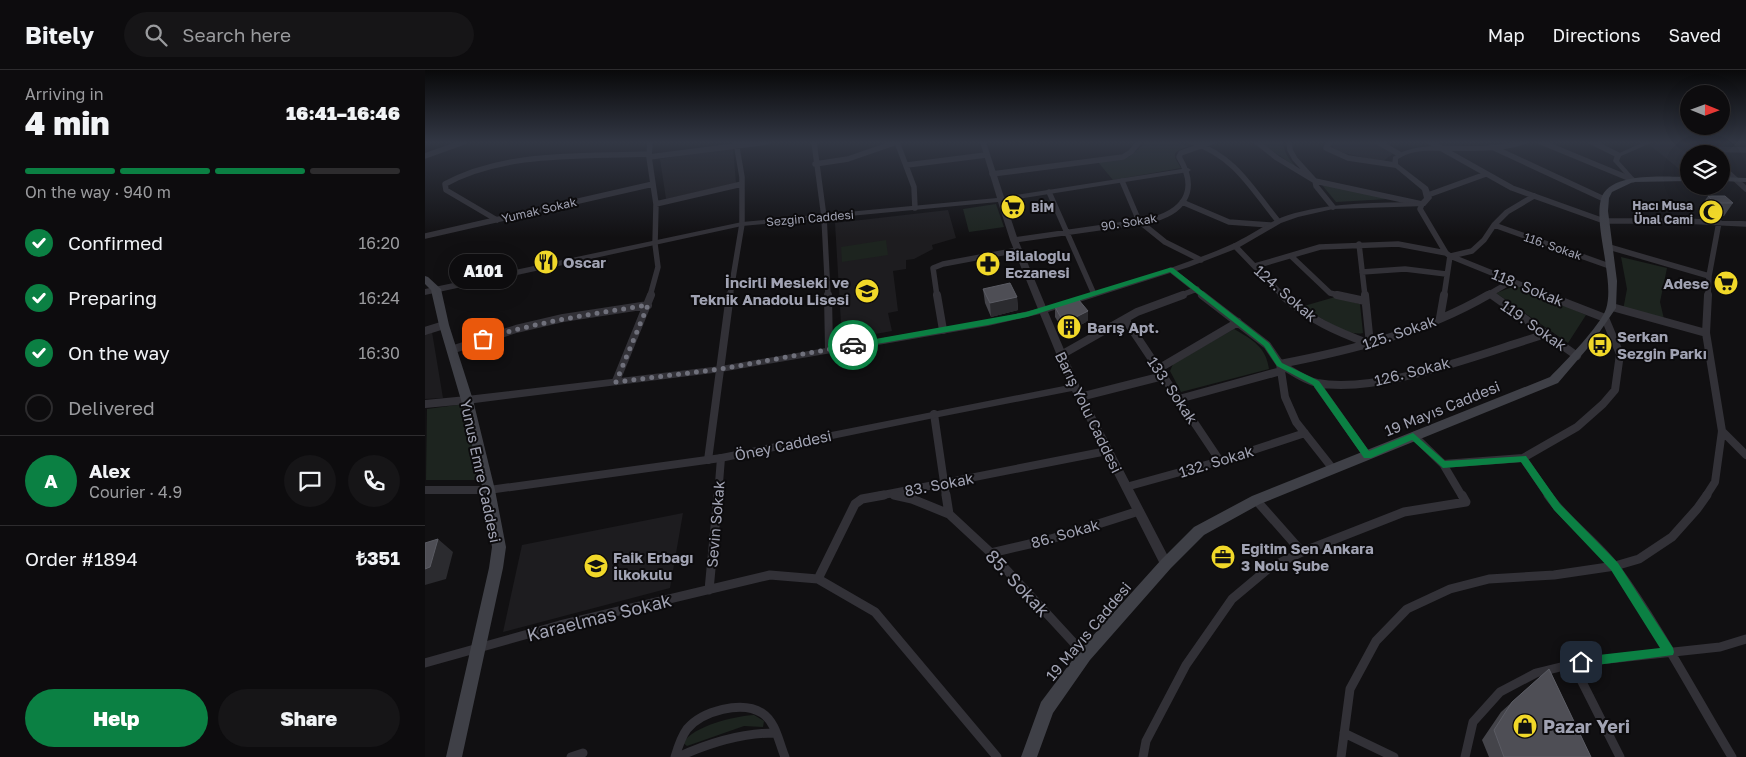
<!DOCTYPE html>
<meta charset="utf-8">
<style>
body{margin:0;font-family:"Golos Text",sans-serif;background:#161517;color:#f1f3f6;height:100vh;display:flex;flex-direction:column;font-size:19px;white-space:nowrap}
*{box-sizing:border-box;margin:0}
p{font-size:16px;color:#9a9b9e}
.icon{flex:none;width:28px;height:28px;fill:none;stroke:currentColor;stroke-width:2;stroke-linecap:round;stroke-linejoin:round}
.map{position:relative;flex:1;overflow:hidden}
.side{display:flex;flex-direction:column;background:#0d0c0e;width:425px}
.side>*{flex:none}
.needle{width:32px;rotate:91deg}
.fabs{position:absolute;left:1255px;top:15px;display:grid;gap:10px}
.fabs a{display:grid;place-items:center;width:50px;height:50px;border-radius:50%;background:#0d0c0e;box-shadow:0 5px 20px #0002,0 0 0 1px #2d2c2e;font-size:25px}
.pin{position:absolute;display:grid;place-items:center;width:42px;height:42px;color:#fff;margin:-21px;border-radius:10px;box-shadow:0 2px 8px #0006}
.courier{position:absolute;display:grid;place-items:center;width:50px;height:50px;margin:-25px;border:4px solid #0b8043;border-radius:50%;background:#fff;color:#222;box-shadow:0 1px 6px #0007}
.bubble{position:absolute;height:35px;border-radius:18px;background:#0d0c0e;box-shadow:0 5px 20px #0002,0 0 0 1px #2d2c2e;font-size:16px;font-weight:800;line-height:35px;text-align:center}
.overview em{font-style:normal;font-weight:800}
.overview div{display:flex;flex-direction:column-reverse}
.overview{display:flex;align-items:center;justify-content:space-between;height:85px;padding:0 25px}
h1{font-size:32px;font-weight:800;line-height:38px}
.bar{display:grid;grid-template-columns:repeat(4,1fr);gap:8px 5px;align-content:center;height:60px;padding:0 25px}
.bar i{height:6px;border-radius:4px;background:#2d2c2e}
.bar .selected{background:#0b8043}
.bar p{grid-column:span 4}
.line{display:flex;align-items:center;gap:12px;padding:0 25px;border-top:1px solid #2d2c2e}
.line div{flex:1}
.round{display:grid;place-items:center;flex:none;width:52px;height:52px;border-radius:26px;background:#161517}
ol{padding:0 25px;list-style:none}
li{display:flex;align-items:center;gap:15px;height:55px}
li p{margin-inline-start:auto}
li .icon{padding:5px;border-radius:50%;background:#0b8043;color:#fff;stroke-width:4}
li:last-child{color:#9a9b9e}
li i{width:28px;height:28px;border:2px solid #2d2c2e;border-radius:50%}
.button{display:flex;gap:10px;margin-top:auto;padding:10px 25px}
.button a{flex:1;height:58px;border-radius:30px;background:#0b8043;color:#fff;font-size:20px;font-weight:800;line-height:58px;text-align:center}
.button a+a{background:#161517;color:#f1f3f6}
header{display:flex;align-items:center;gap:30px;box-sizing:border-box;height:70px;padding:0 25px;background:#0d0c0e;border-bottom:1px solid #2d2c2e}
header strong{font-size:24px}
nav{display:flex;gap:28px;margin-inline-start:auto;font-size:18px}
.search{width:350px;height:45px;background:#161517;display:flex;align-items:center;gap:12px;box-sizing:border-box;padding:0 18px;border-radius:28px;color:#9a9b9e;font-size:19px}
main{display:flex;flex:1;min-height:0}
.map>svg:first-child{display:block}
</style>
<header>
<strong>Bitely</strong>
<div class="search"><svg class="icon" aria-label="search" viewBox="0 0 24 24"><circle cx="10" cy="10" r="6"/><path d="M15 15l6 6"/></svg>Search here</div>
<nav><a>Map</a><a>Directions</a><a>Saved</a></nav>
</header>
<main>
<section class="side">
<div class="overview"><div><h1>4 min</h1><p>Arriving in</p></div><em>16:41–16:46</em></div>
<div class="bar"><i class="selected"></i><i class="selected"></i><i class="selected"></i><i></i><p>On the way · 940 m</p></div>
<ol>
<li><svg class="icon" aria-label="check" viewBox="0 0 24 24"><path d="M5 12l5 5 9-10"/></svg>Confirmed<p>16:20</p></li>
<li><svg class="icon" aria-label="check" viewBox="0 0 24 24"><path d="M5 12l5 5 9-10"/></svg>Preparing<p>16:24</p></li>
<li><svg class="icon" aria-label="check" viewBox="0 0 24 24"><path d="M5 12l5 5 9-10"/></svg>On the way<p>16:30</p></li>
<li><i></i>Delivered</li>
</ol>
<div class="line" style="height:90px"><b class="round" style="background:#0b8043;color:#fff">A</b><div><b>Alex</b><p>Courier · 4.9</p></div><a class="round"><svg class="icon" aria-label="chat" viewBox="0 0 24 24"><path d="M4 5h16v11H9l-5 4z"/></svg></a><a class="round"><svg class="icon" aria-label="phone" viewBox="0 0 24 24"><path d="M5 4h4l2 5-3 2q2 4 5 5l2-3 5 2v4C11 20 4 13 5 4z"/></svg></a></div>
<div class="line" style="height:65px"><div>Order #1894</div><b>₺351</b></div>
<div class="button"><a>Help</a><a>Share</a></div>
</section>
<div class="map">
<svg width="1321" height="687" viewBox="0 0 1321 687">
<rect width="100%" height="100%" fill="#111012"/>
<path fill="#1d1c1f" d="M909 72H949L969 83 957 92 907 80Z
M1234 72H1261L1277 84H1264V104L1259 103 1226 76Z
M308 77 311 113 241 129 235 89Z
M523 140 531 168 507 175 508 179 489 189 481 190V199L468 201 473 241 463 243 467 261 417 270 410 153Z
M7 262 18 328 0 329V264Z
M258 443 245 518 78 562 97 475Z"/>
<path fill="#1d241f" d="M722 72H747L765 76 754 80 750 83V88L756 98 688 110 673 92 704 87Z
M835 72H858C859 83 864 89 871 97Z
M893 110 964 129 911 132Z
M571 134 579 157 544 162 538 139Z
M461 170 463 185 417 192 416 177Z
M1196 187 1242 198 1235 232 1239 249 1198 240 1202 219Z
M1093 215 1161 245 1143 273 1071 223Z
M910 227 935 234 938 263C922 267 892 246 879 236Z
M809 259C828 270 841 277 844 299L756 322 745 301 748 294Z
M39 334 59 410H1L2 339Z
M329 645 339 651 338 657 319 656 262 676 258 673C268 656 310 646 329 645Z"/>
<g fill="none" stroke-linecap="round" stroke-linejoin="round">
<path stroke="#323137" stroke-width="5.5" d="M225 72 224 87 231 134 230 174 233 197 225 226
M389 72 399 147 403 226
M472 72 489 117 490 138
M767 72C811 87 826 118 853 151
M832 72 852 88 890 111 891 116 908 137
M864 72 865 80 870 89 890 111 997 134 995 139 1021 183
M905 72 901 78 923 88 970 95
M953 72 974 84
M1005 72 1087 118 1179 151H1260L1321 154
M1116 72 1208 110
M1167 72 1193 85
M1265 72 1280 82
M1067 77 1179 129
M1276 79 1321 80
M0 86 39 72
M224 87 342 72
M390 94 423 89 472 72
M482 95 561 85
M1296 96 1321 119
M567 104 698 87 706 82 714 72
M697 111 714 151 740 172 776 190
M624 122 669 224
M1003 125 1061 104
M757 132 804 152 845 155
M231 134 317 114
M72 150 21 120 20 114C80 81 157 87 224 84
M1069 155 1187 197
M0 166 228 114
M589 170 722 151C758 143 775 122 754 87L756 83 787 72
M934 174 940 226
M810 176 858 226
M1184 177 1284 206
M866 186 905 223 917 226
M1025 186 1124 226
M1026 186 1047 181 1059 170 1069 155 1082 142 1109 126
M830 196 895 177 973 174 1021 183 1025 186 1019 226
M746 200 779 226
M937 202 980 199 1021 204
M1065 223 1069 226
M305 226 317 154V107L311 72
M512 226 508 198 518 194 593 180
M754 226 772 219
M1061 226 1087 211
M1283 226 1284 206 1294 152"/>
<path stroke="#323137" stroke-width="8" d="M403 225 404 279
M512 225 518 260
M777 225 842 275 855 294 860 327 871 352 908 399
M857 225C885 250 910 261 945 274L940 225
M912 225 940 231
M1067 225 1152 286
M1187 237 1281 263
M1015 248 1019 225
M700 249 795 391
M0 261 19 255
M26 280 91 259 138 248 223 235
M636 285 712 242 758 225
M855 294C867 301 879 310 892 313 954 325 1060 282 1121 264
M855 294C928 280 999 262 1063 225
M733 299 813 252
M191 311 226 225
M891 313 942 385
M655 327 738 306
M754 329 856 301
M0 334 42 330
M509 344 521 426
M1297 361 1321 385
M989 366 1018 394 1037 426
M1098 388 1124 426
M283 390 305 225
M1018 394 1098 388 1152 357 1178 334 1190 320 1195 284 1180 248 1121 225
M701 417 795 391 880 363
M467 424 474 426
M293 426 296 388
M453 426 682 381
M1281 426 1290 412 1297 361 1281 263 1283 225"/>
<path stroke="#323137" stroke-width="9" d="M469 425 487 429 524 444
M521 425 524 444 566 483 660 585
M1123 425C1142 452 1171 471 1191 498 1234 557 1269 624 1307 687
M831 430 877 482
M566 483 626 469 714 441
M393 509 430 434 437 429 459 425
M284 520 293 425
M0 593 135 555 345 505 393 509 450 542 572 687
M1148 594 1195 687
M919 663 969 687
M146 687 158 683
M250 687C253 677 256 667 262 659 277 641 317 630 337 643 351 652 354 673 360 687
M253 687C284 673 315 663 349 663
M718 687 721 671 761 595 807 529 844 498 877 482 979 442 1041 432 1037 425
M916 687 925 619 951 571 982 539 1025 519 1064 509 1129 505 1190 496 1214 489 1247 467 1272 439 1282 425
M1040 687 1048 652 1075 622 1111 603 1156 592 1295 577 1321 569"/>
<path fill="#323137" fill-rule="evenodd" d="M555 72H561L579 127 763 98 766 100 763 102 580 131 593 170 621 237C683 217 746 201 805 175 828 165 846 149 870 143 911 132 953 133 995 132L999 128 997 120 967 95 968 87C990 71 1031 77 1058 76 1074 75 1089 72 1104 72 1087 82 1047 81 1027 81 1008 81 989 78 973 89V94L1003 117 1007 128 1000 136 908 139 873 147 856 153 813 178 764 197 623 242 655 317 747 494 745 498 741 499 737 498 647 321 509 348 296 392 64 424H0V416H64L296 384 644 315 615 244 563 256 296 302 42 334 37 330 42 326 296 296 563 250 613 239 585 170 573 132 317 156 0 225V219L317 152 572 128Z
M1219 72H1228L1196 86 1194 91 1211 110 1206 111 1188 91 1190 85Z"/>
<path fill="#3f4047" fill-rule="evenodd" d="M1264 107V111L1208 112 1187 122 1184 128 1183 141 1192 211 1191 238 1167 273 1133 313 835 434 779 465 746 498 665 590 628 643 612 687H596L616 632 655 580 736 490 769 457 827 426 1125 307C1139 293 1175 256 1181 239 1185 226 1183 211 1181 197 1179 178 1171 147 1176 129 1184 101 1241 107 1264 107Z
M1296 107 1321 108V112L1296 111Z
M0 206 3 207 16 219 24 255 48 330 70 420 81 477 78 498 37 687H21L64 498 67 477 58 420 36 330 14 255 6 220 0 214Z"/>
</g>
<path fill="#44444a" d="M1283 126 1308 133 1299 146H1281L1274 139Z
M558 219 592 227 593 240 566 247 560 233Z
M630 237 663 241V251L640 263 630 247Z
M1124 599 1166 687H1064L1057 670 1076 642Z"/>
<path fill="#2b2b2f" d="M592 227 593 240 566 247 565 233Z
M663 241V251L640 263 639 253Z
M13 469 28 482 21 509 0 515V499Z"/>
<path fill="#4e4e55" stroke="#5b5c64" d="M1283 126H1300L1308 133H1290Z
M585 213 592 227 565 233 558 219Z
M653 229 663 241 639 253 630 237Z
M13 469 5 497 0 499V473Z
M1124 599 1166 687H1079L1069 660 1087 632Z"/>
<linearGradient id="sky" x2="0" y2="1"><stop stop-color="#09090a"/><stop offset="0.43" stop-color="#323744"/><stop offset="1" stop-color="#323744" stop-opacity="0"/></linearGradient>
<rect width="1321" height="168" fill="url(#sky)"/>
<path fill="#0b8043" d="M744 198H748L844 273 857 293 894 311 944 381 988 363 1020 391 1101 386 1135 434 1193 493 1248 578 1249 582 1248 585 1156 597 1152 595 1150 592 1152 588 1156 587 1235 578 1186 500 1129 440 1096 392 1018 398 987 370 946 388H939L888 315 852 296 839 276 745 202 602 247 563 255 428 278 424 275 428 273 601 242Z"/>
<g fill="none" stroke-linecap="round" stroke-linejoin="round">
<path stroke="#6f707b" stroke-width="5" stroke-dasharray="0 9" d="M58 269C112 252 167 244 223 235L191 312 296 299 428 275"/>
</g>
<defs>
<symbol id="supermarket-disc" viewBox="-11 -11 22 22"><circle r="9.5" fill="#f1d829" stroke="#0c0b0d"/><path d="M-6-5.5h2.5l.6 2H6L4.5 2H-2.5L-4.4-4H-6ZM-1.5 3.2a1.3 1.3 0 1 0 .1 0ZM3 3.2a1.3 1.3 0 1 0 .1 0Z" fill="#111"/></symbol>
<symbol id="mosque-disc" viewBox="-11 -11 22 22"><circle r="9.5" fill="#f1d829" stroke="#0c0b0d"/><path d="M3.5-4.9A6 6 0 1 0 3.5 4.9A5 5 0 1 1 3.5-4.9Z" fill="#111"/></symbol>
<symbol id="restaurant-disc" viewBox="-11 -11 22 22"><circle r="9.5" fill="#f1d829" stroke="#0c0b0d"/><path d="M-5-6h1v4h1v-4h1v4h1v-4h1v5L-1.5 .5V6h-2V.5L-5-1ZM5-6V6H3V1.5H1.5Q1.5-4 5-6Z" fill="#111"/></symbol>
<symbol id="pharmacy-disc" viewBox="-11 -11 22 22"><circle r="9.5" fill="#f1d829" stroke="#0c0b0d"/><path d="M-2-6h4v4h4v4h-4v4h-4v-4h-4v-4h4Z" fill="#111"/></symbol>
<symbol id="school-disc" viewBox="-11 -11 22 22"><circle r="9.5" fill="#f1d829" stroke="#0c0b0d"/><path d="M0-5L7-2L0 1L-7-2ZM-4 1L0 2.5L4 1V4Q0 6-4 4Z" fill="#111"/></symbol>
<symbol id="building-disc" viewBox="-11 -11 22 22"><circle r="9.5" fill="#f1d829" stroke="#0c0b0d"/><path d="M-4-6H4V6H1V3H-1V6H-4ZM-2.5-4.3h1.7v1.8h-1.7ZM.8-4.3h1.7v1.8H.8ZM-2.5-1h1.7V.8h-1.7ZM.8-1h1.7V.8H.8Z" fill="#111"/></symbol>
<symbol id="bus-disc" viewBox="-11 -11 22 22"><circle r="9.5" fill="#f1d829" stroke="#0c0b0d"/><path d="M-5-6H5V4H4V6H2V4H-2V6H-4V4H-5ZM-3.5-4V0h7V-4ZM-3.5 1.2v1.5H-2V1.2ZM2 1.2v1.5H3.5V1.2Z" fill="#111"/></symbol>
<symbol id="office-disc" viewBox="-11 -11 22 22"><circle r="9.5" fill="#f1d829" stroke="#0c0b0d"/><path d="M-6-3h4V-5.5h4V-3h4V5H-6ZM-1-4.5V-3h2v-1.5ZM-6 0V1H6V0Z" fill="#111"/></symbol>
<symbol id="shop-disc" viewBox="-11 -11 22 22"><circle r="9.5" fill="#f1d829" stroke="#0c0b0d"/><path d="M-5-2.5h2.3a2.7 3.5 0 0 1 5.4 0H5L5.5 6h-11ZM-1.5-2.5h3a1.5 2.3 0 0 0-3 0Z" fill="#111"/></symbol>
</defs>
<g fill-rule="evenodd">
<use href="#supermarket-disc" x="574" y="123" width="28" height="28"/>
<use href="#mosque-disc" x="1272" y="128" width="28" height="28"/>
<use href="#restaurant-disc" x="107" y="178" width="28" height="28"/>
<use href="#pharmacy-disc" x="549" y="180" width="28" height="28"/>
<use href="#supermarket-disc" x="1287" y="199" width="28" height="28"/>
<use href="#school-disc" x="428" y="207" width="28" height="28"/>
<use href="#building-disc" x="630" y="243" width="28" height="28"/>
<use href="#bus-disc" x="1161" y="261" width="28" height="28"/>
<use href="#office-disc" x="784" y="473" width="28" height="28"/>
<use href="#school-disc" x="157" y="482" width="28" height="28"/>
<use href="#shop-disc" x="1086" y="642" width="28" height="28"/>
</g>
<g text-anchor="middle" dominant-baseline="central" stroke-width="4" stroke-linejoin="round" paint-order="stroke">
<g font-size="12" font-weight="bold" fill="#a1a3b3" stroke="#0c0b0d" text-anchor="end">
<text x="1268" y="135">Hacı Musa<tspan x="1268" dy="14">Ünal Cami</tspan></text>
<text x="606" y="137" text-anchor="start">BİM</text>
</g>
<g font-size="12" fill="#a1a3b3" stroke="#0c0b0d">
<text transform="translate(114 140) rotate(-13)">Yumak Sokak</text>
<text transform="translate(385 148) rotate(-5)">Sezgin Caddesi</text>
<text transform="translate(704 152) rotate(-9)">90. Sokak</text>
<text transform="translate(1128 176) rotate(19)">116. Sokak</text>
</g>
<g font-size="15" font-weight="bold" fill="#a1a3b3" stroke="#0c0b0d" text-anchor="start">
<text x="580" y="185">Bilaloğlu<tspan x="580" dy="17">Eczanesi</tspan></text>
<text x="138" y="192">Oscar</text>
<text x="424" y="212" text-anchor="end">İncirli Mesleki ve<tspan x="424" dy="17">Teknik Anadolu Lisesi</tspan></text>
<text x="1284" y="213" text-anchor="end">Adese</text>
<text x="662" y="257">Barış Apt.</text>
<text x="1192" y="266">Serkan<tspan x="1192" dy="17">Sezgin Parkı</tspan></text>
<text x="816" y="478">Eğitim Sen Ankara<tspan x="816" dy="17">3 Nolu Şube</tspan></text>
<text x="188" y="487">Faik Erbağı<tspan x="188" dy="17">İlkokulu</tspan></text>
</g>
<g font-size="15" fill="#a1a3b3" stroke="#0c0b0d">
<text transform="translate(1103 217) rotate(22)">118. Sokak</text>
<text transform="translate(861 223) rotate(41)">124. Sokak</text>
<text transform="translate(1109 255) rotate(35)">119. Sokak</text>
<text transform="translate(974 262) rotate(-19)">125. Sokak</text>
<text transform="translate(987 301) rotate(-14)">126. Sokak</text>
<text transform="translate(748 320) rotate(56)">133. Sokak</text>
<text transform="translate(1017 338) rotate(-22)">19 Mayıs Caddesi</text>
<text transform="translate(664 342) rotate(64)">Barış Yolu Caddesi</text>
<text transform="translate(358 375) rotate(-12)">Öney Caddesi</text>
<text transform="translate(791 391) rotate(-17)">132. Sokak</text>
<text transform="translate(56 401) rotate(78)">Yunus Emre Caddesi</text>
<text transform="translate(514 414) rotate(-11)">83. Sokak</text>
<text transform="translate(290 454) rotate(-85)">Sevin Sokak</text>
<text transform="translate(640 463) rotate(-16)">86. Sokak</text>
<text transform="translate(663 561) rotate(-50)">19 Mayıs Caddesi</text>
</g>
<g font-size="18" fill="#a1a3b3" stroke="#0c0b0d">
<text transform="translate(593 513) rotate(47)">85. Sokak</text>
<text transform="translate(174 547) rotate(-14)">Karaelmas Sokak</text>
</g>
<g font-size="18" font-weight="bold" fill="#a1a3b3" stroke="#0c0b0d" text-anchor="start">
<text x="1118" y="656">Pazar Yeri</text>
</g>
</g>
</svg>
<div class="fabs">
<a><svg class="needle" viewBox="-14 -14 28 28"><path d="M0-13l5 13h-10z" fill="#e53935"/><path d="M0 13l5-13h-10z" fill="#9a9b9e"/></svg></a>
<a><svg class="icon" aria-label="layers" viewBox="0 0 24 24"><path d="M12 4l9 5-9 5-9-5zM3 14l9 5 9-5"/></svg></a>
</div>
<div class="pin" style="left:58px;top:269px;background:#ea580c"><svg class="icon" aria-label="bag" viewBox="0 0 24 24"><path d="M5 8h14l-1 12H6zM9 8a3 3 0 0 1 6 0"/></svg></div>
<div class="pin" style="left:1156px;top:592px;background:#1f2937"><svg class="icon" aria-label="home" viewBox="0 0 24 24"><path d="M3 11l9-7 9 7M6 9v11h12V9"/></svg></div>
<div class="courier" style="left:428px;top:275px"><svg class="icon" aria-label="car" viewBox="0 0 24 24"><path d="M5 17H2v-5l4-1 3-4h7l3 4 3 1v5h-3M9 17h6M6 11h13"/><circle cx="7" cy="17" r="2"/><circle cx="17" cy="17" r="2"/></svg></div>
<div class="bubble" style="left:24px;top:184px;width:68px">A101</div>
</div>
</main>
